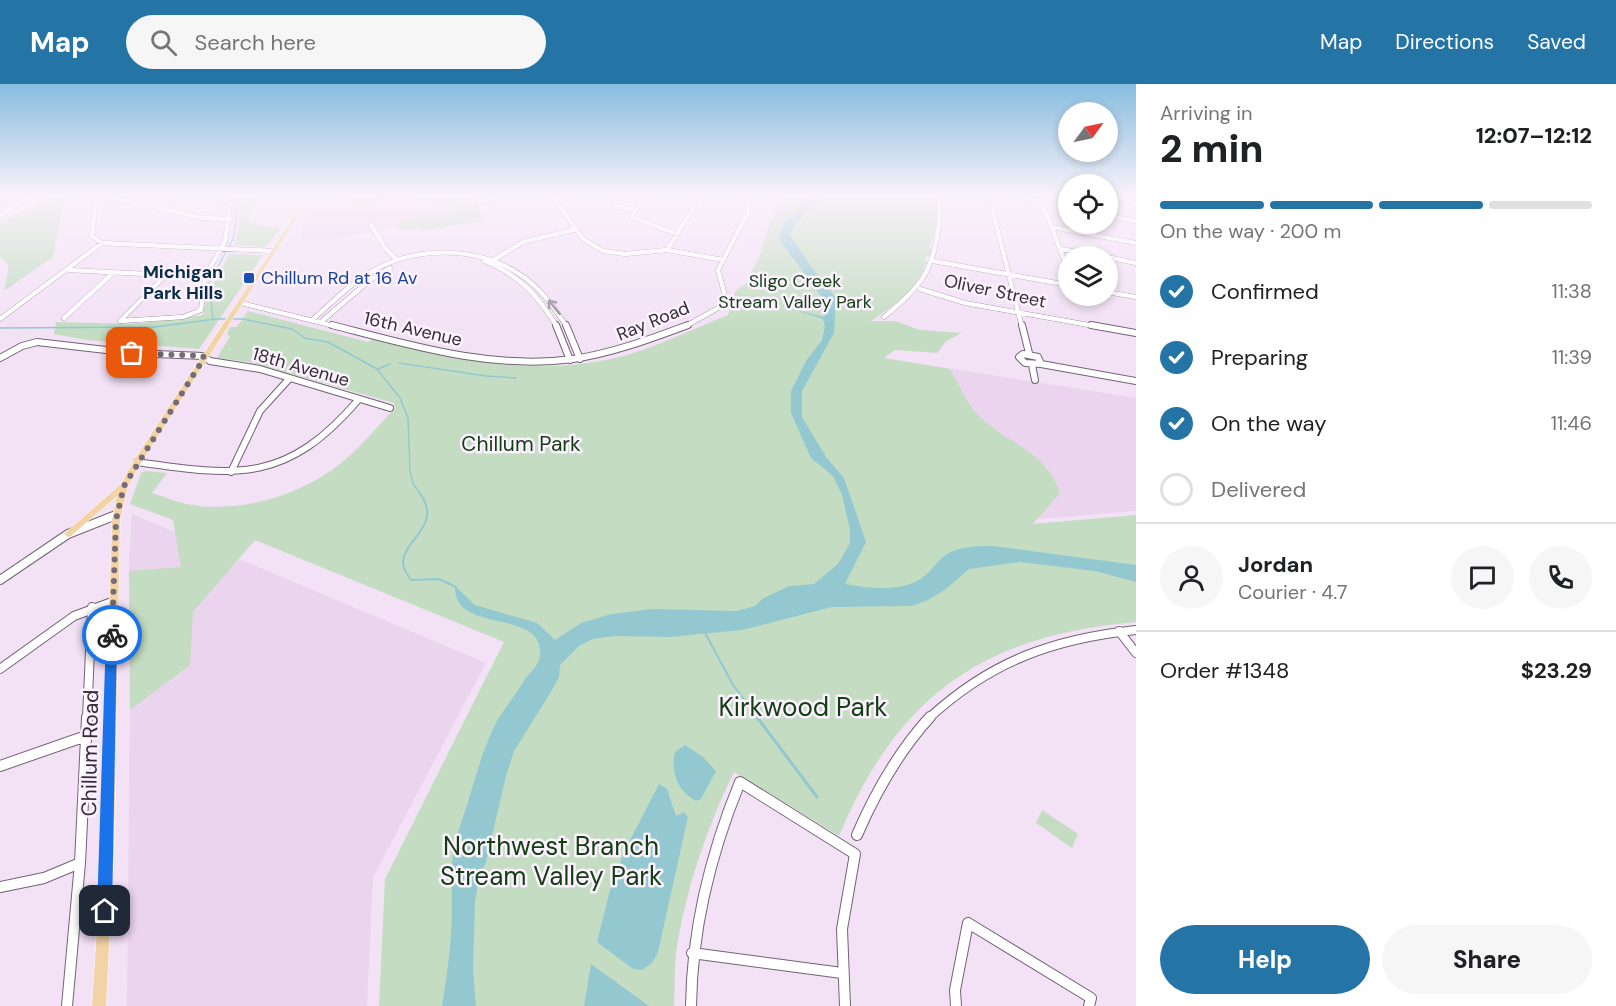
<!DOCTYPE html>
<meta charset="utf-8">
<style>
body{margin:0;font-family:"DM Sans",sans-serif;background:#f6f6f6;color:#202124;height:100vh;display:flex;flex-direction:column;font-size:22px;white-space:nowrap}
*{box-sizing:border-box;margin:0}
p{font-size:20px;color:#757577}
.icon{flex:none;width:33px;height:33px;fill:none;stroke:currentColor;stroke-width:2;stroke-linecap:round;stroke-linejoin:round}
.map{position:relative;flex:1;overflow:hidden}
.drawer{display:flex;flex-direction:column;background:#fff;width:480px}
.drawer>*{flex:none}
.needle{width:39px;rotate:57deg}
.tools{position:absolute;left:1058px;top:18px;display:grid;gap:12px}
.tools a{display:grid;place-items:center;width:60px;height:60px;border-radius:50%;background:#fff;box-shadow:0 3px 9px #0003;font-size:30px}
.pin{position:absolute;display:grid;place-items:center;width:51px;height:51px;color:#fff;margin:-26px;border-radius:12px;box-shadow:0 3px 9px #0006}
.courier{position:absolute;display:grid;place-items:center;width:60px;height:60px;margin:-30px;border:4px solid #1a73e8;border-radius:50%;background:#fff;color:#222;box-shadow:0 2px 8px #0007}
.head em{font-style:normal;font-weight:800}
.head div{display:flex;flex-direction:column-reverse}
.head{display:flex;align-items:center;justify-content:space-between;height:102px;padding:0 24px}
h1{font-size:39px;font-weight:800;line-height:45px}
.bar{display:grid;grid-template-columns:repeat(4,1fr);gap:9px 6px;align-content:center;height:72px;padding:0 24px}
.bar i{height:8px;border-radius:4px;background:#e0e0e0}
.bar .active{background:#2474a6}
.bar p{grid-column:span 4}
.line{display:flex;align-items:center;gap:15px;padding:0 24px;border-top:2px solid #e0e0e0}
.line div{flex:1}
.round{display:grid;place-items:center;flex:none;width:63px;height:63px;border-radius:32px;background:#f6f6f6}
ol{padding:0 24px;list-style:none}
li{display:flex;align-items:center;gap:18px;height:66px}
li p{margin-inline-start:auto}
li .icon{padding:6px;border-radius:50%;background:#2474a6;color:#fff;stroke-width:4}
li:last-child{color:#757577}
li i{width:33px;height:33px;border:3px solid #e0e0e0;border-radius:50%}
.primary-button{display:flex;gap:12px;margin-top:auto;padding:12px 24px}
.primary-button a{flex:1;height:69px;border-radius:36px;background:#2474a6;color:#fff;font-size:24px;font-weight:800;line-height:69px;text-align:center}
.primary-button a+a{background:#f6f6f6;color:#202124}
header{display:flex;align-items:center;gap:36px;box-sizing:border-box;height:84px;padding:0 30px;background:#2474a6;color:#fff}
header strong{font-size:28px}
nav{display:flex;gap:33px;margin-inline-start:auto;font-size:21px}
.search{width:420px;height:54px;background:#f6f6f6;display:flex;align-items:center;gap:15px;box-sizing:border-box;padding:0 21px;border-radius:33px;color:#757577;font-size:22px}
main{display:flex;flex:1;min-height:0}
.map>svg:first-child{display:block}
</style>
<header>
<strong>Map</strong>
<div class="search"><svg class="icon" aria-label="search" viewBox="0 0 24 24"><circle cx="10" cy="10" r="6"/><path d="M15 15l6 6"/></svg>Search here</div>
<nav><a>Map</a><a>Directions</a><a>Saved</a></nav>
</header>
<main>
<div class="map">
<svg width="1136" height="922" viewBox="0 0 1136 922">
<rect width="100%" height="100%" fill="#f3e1f6"/>
<path fill="#ebd4ee" d="M385 112 432 118 454 124 458 129 417 133 380 146 326 156 304 154 300 150 315 122H370Z
M859 270 1136 314V427L1017 437Z
M132 430 486 579 373 793 367 922H127L130 626 129 476Z"/>
<path fill="#c4ddc2" d="M44 112H65L53 173 4 207 9 181 0 173V139L38 121Z
M229 112H256V119L247 133 251 140 281 144 266 163 235 161 241 131 229 118Z
M354 112H472L486 136 423 147 419 144 406 147 394 141 417 133 457 128C447 116 402 114 386 112L370 122H350Z
M780 112H937L938 133H935L938 144H935L933 152 935 154H932L929 164 932 165 931 172H927L925 176 929 180H925L923 186 927 187 915 206 871 237H895L920 246 962 249 946 257 937 269 895 266 884 274 950 285C959 300 967 321 980 333 1010 361 1045 366 1060 409L1033 440 1136 431V538C984 551 898 611 839 752L734 688C707 743 687 802 677 862 674 882 675 902 674 922H379L385 795 504 558 255 456 193 528 190 581 130 626 129 487 181 483 173 436 130 420 141 389 145 387 167 389 152 409C165 413 179 419 192 421 241 429 301 411 340 380 360 364 377 343 395 324L394 319 249 278 217 274 230 252 227 250 230 243H237L248 227 368 258 373 255C455 277 546 295 630 270 663 260 695 244 728 231L736 206 746 200 762 166 761 165Z
M229 170 263 171 199 265 87 256 54 250 56 238 135 240 203 231 205 217Z
M1042 726 1078 750 1072 764 1036 739Z"/>
<path fill="#93c8d1" d="M810 112H826L811 121 789 150 815 188 836 214 834 249 802 307V333L826 373 844 394 866 458 845 500C868 504 898 508 919 496 929 490 935 480 943 473 956 462 978 462 993 462L1136 481V498L1095 487 1020 478 969 485 946 505 928 516 912 522 832 523 742 546 670 553 615 552 593 555 579 562 560 581 559 593 552 606 514 667 506 692 486 778 479 793 475 818 473 886 476 922H442C445 903 448 883 450 863 453 836 451 809 452 782 452 764 460 741 466 724 474 699 481 671 492 647 499 631 514 613 524 597 529 588 539 583 540 571 544 523 453 552 455 502L475 521 537 539 555 556 581 539 611 530 653 525 737 527 755 522 762 515 789 502 814 500 838 480 850 459V446L842 411 833 392 811 374 791 329V307L806 277 822 256 825 242 823 235 792 225 824 233 825 229 820 224 823 218 821 212 779 155 786 137C797 130 800 120 810 112Z
M685 661 703 673 716 687 701 715 696 717C678 707 670 689 675 668Z
M659 700 667 705 676 732 684 728 688 733 658 868 652 879 642 886 633 885 597 858 610 806 625 766Z
M591 880 649 922H584Z"/>
<g fill="none" stroke-linecap="round" stroke-linejoin="round">
<path stroke="#93c8d1" stroke-width="1.5" d="M213 236 209 199 233 155 237 129 217 112
M0 244 154 243 216 235H243L292 245 305 254 328 258 377 285 400 314 408 334 410 387 413 399 422 413
M399 279 486 292 516 294
M378 285 390 280"/>
<path stroke="#93c8d1" stroke-width="2" d="M421 411C442 442 403 456 403 479 403 485 408 491 411 496L439 495 456 503
M704 547 733 601 758 634"/>
<path stroke="#93c8d1" stroke-width="3" d="M757 633 817 713"/>
<defs>
<path id="minor-far3" d="M96 112 92 152 102 159 273 167
M552 112 583 155 603 167 625 170 667 166 723 176
M639 112 641 117 632 133 677 150
M1001 112 995 118 993 128 1022 243
M1018 112 1068 125
M112 114 203 134 230 135
M1107 114 1136 119
M478 118 500 112
M1039 118 1048 133 1068 187
M615 122 636 126
M0 131 33 112
M1107 132 1136 137
M371 141 386 165 397 176
M1052 143 1136 159
M1060 165 1102 172
M667 166 694 123 692 112
M1107 173 1136 179
M495 175 523 158 577 145
M484 177C518 190 539 212 557 243
M933 177 1068 201
M69 186 205 193
M920 205 965 219 1100 243
M1107 208 1136 213
M241 219 338 243
M884 233C921 203 933 188 939 140 940 131 938 121 940 112
M64 234 112 190
M0 235 102 159
M312 236C331 220 348 201 369 189 416 161 480 161 525 194 543 207 555 225 567 243
M120 237 183 233 201 226 205 193 225 157 229 129
M120 237 165 192
M321 238 370 196 390 184
M684 243 720 223 724 208 718 186 748 128 749 120 745 112"/>
<path id="minor-far2" d="M332 241C410 261 492 286 573 275 613 269 650 255 688 241
M556 241 570 276
M566 241 580 275
M1022 241 1029 269
M1091 241 1136 249
M1023 270 1038 273 1041 280 1025 279 1019 273Z
M0 274 22 262 37 258 132 269 203 272 210 277 260 285 390 324
M1041 280 1136 297
M1032 281 1035 296
M137 378C239 393 287 399 359 315
M231 388 260 327 289 295"/>
<path id="minor-far1" d="M0 496 68 450 116 431
M1119 547 1136 569
M0 585 74 532 112 518
M87 634 92 523
M929 634C991 577 1053 555 1136 546"/>
<path id="minor" d="M0 682 86 652
M857 751C876 707 898 668 930 633
M0 803 44 794 80 779
M692 869 842 889
M67 922 80 779 87 633
M691 922C692 843 710 771 740 698L855 770 842 845 845 922
M956 922 955 906 968 839 1091 914 1089 922"/>
<path id="major" d="M307 112H311L141 379 128 402 120 436 114 767 106 922H92L102 767 112 436 117 412 71 452 68 453 64 450 121 400 134 376Z"/>
</defs>
<use href="#minor-far3" stroke="#736375" stroke-width="5"/>
<use href="#minor-far2" stroke="#736375" stroke-width="8"/>
<use href="#minor-far1" stroke="#736375" stroke-width="10"/>
<use href="#minor" stroke="#736375" stroke-width="12"/>
<use href="#major" stroke="#fff" stroke-width="1"/>
<use href="#minor-far3" stroke="#fff" stroke-width="4.5"/>
<use href="#minor-far2" stroke="#fff" stroke-width="6"/>
<use href="#minor-far1" stroke="#fff" stroke-width="8"/>
<use href="#minor" stroke="#fff" stroke-width="10"/>
<use href="#major" fill="#f1d3a5" fill-rule="evenodd"/>
</g>
<defs><path id="oneway-shaft" d="M-6 0H5M1.5-3L5.5 0L1.5 3" fill="none" stroke-width="1.6" stroke-linecap="round" stroke-linejoin="round" transform="scale(1.5)"/></defs>
<use stroke="#99969a" href="#oneway-shaft" transform="translate(554 223) rotate(-129)"/>
<linearGradient id="sky" x2="0" y2="1"><stop stop-color="#86bcdf"/><stop offset="0.46" stop-color="#faf2fb"/><stop offset="1" stop-color="#faf2fb" stop-opacity="0"/></linearGradient>
<rect width="1136" height="241" fill="url(#sky)"/>
<path fill="#1a73e8" d="M112 547 117 551 112 827 105 835 97 827 106 551Z"/>
<g fill="none" stroke-linecap="round" stroke-linejoin="round">
<path stroke="#766b78" stroke-width="6" stroke-dasharray="0 10.8" d="M112 551 116 436 124 402 204 274 203 272 132 269"/>
</g>
<rect fill="#1a4fb4" stroke="#fcf1fe" stroke-width="2" x="243" y="188" width="12" height="12" rx="3"/>
<g text-anchor="middle" dominant-baseline="central" stroke-width="5" stroke-linejoin="round" paint-order="stroke">
<g font-size="18" font-weight="bold" fill="#062d45" stroke="#fcf1fe">
<text x="183" y="188">Michigan<tspan x="183" dy="21">Park Hills</tspan></text>
</g>
<g font-size="18" fill="#164399" stroke="#fcf1fe" text-anchor="start">
<text x="261" y="194">Chillum Rd at 16 Av</text>
</g>
<g font-size="18" fill="#123e12" stroke="#fcf1fe">
<text x="795" y="197">Sligo Creek<tspan x="795" dy="21">Stream Valley Park</tspan></text>
</g>
<g font-size="18" fill="#332c34" stroke="#fcf1fe">
<text transform="translate(995 207) rotate(12)">Oliver Street</text>
<text transform="translate(653 237) rotate(-22)">Ray Road</text>
<text transform="translate(413 245) rotate(13)">16th Avenue</text>
<text transform="translate(301 283) rotate(16)">18th Avenue</text>
</g>
<g font-size="21" fill="#123e12" stroke="#fcf1fe">
<text x="521" y="360">Chillum Park</text>
</g>
<g font-size="21" fill="#332c34" stroke="#fcf1fe">
<text transform="translate(90 669) rotate(-89)">Chillum Road</text>
</g>
<g font-size="26" fill="#123e12" stroke="#fcf1fe">
<text x="803" y="623">Kirkwood Park</text>
<text x="551" y="762">Northwest Branch<tspan x="551" dy="30">Stream Valley Park</tspan></text>
</g>
</g>
</svg>
<div class="tools">
<a><svg class="needle" viewBox="-14 -14 28 28"><path d="M0-13l5 13h-10z" fill="#e53935"/><path d="M0 13l5-13h-10z" fill="#757577"/></svg></a>
<a><svg class="icon" aria-label="locate" viewBox="0 0 24 24"><circle cx="12" cy="12" r="6"/><path d="M12 2v4M12 18v4M2 12h4M18 12h4"/></svg></a>
<a><svg class="icon" aria-label="layers" viewBox="0 0 24 24"><path d="M12 4l9 5-9 5-9-5zM3 14l9 5 9-5"/></svg></a>
</div>
<div class="pin" style="left:132px;top:269px;background:#ea580c"><svg class="icon" aria-label="bag" viewBox="0 0 24 24"><path d="M5 8h14l-1 12H6zM9 8a3 3 0 0 1 6 0"/></svg></div>
<div class="pin" style="left:105px;top:827px;background:#1f2937"><svg class="icon" aria-label="home" viewBox="0 0 24 24"><path d="M3 11l9-7 9 7M6 9v11h12V9"/></svg></div>
<div class="courier" style="left:112px;top:551px"><svg class="icon" aria-label="bike" viewBox="0 0 24 24"><circle cx="6" cy="16" r="4"/><circle cx="18" cy="16" r="4"/><path d="M6 16l4-8h5l3 8M10 8l3 8H6M13 5h3"/></svg></div>
</div>
<section class="drawer">
<div class="head"><div><h1>2 min</h1><p>Arriving in</p></div><em>12:07–12:12</em></div>
<div class="bar"><i class="active"></i><i class="active"></i><i class="active"></i><i></i><p>On the way · 200 m</p></div>
<ol>
<li><svg class="icon" aria-label="check" viewBox="0 0 24 24"><path d="M5 12l5 5 9-10"/></svg>Confirmed<p>11:38</p></li>
<li><svg class="icon" aria-label="check" viewBox="0 0 24 24"><path d="M5 12l5 5 9-10"/></svg>Preparing<p>11:39</p></li>
<li><svg class="icon" aria-label="check" viewBox="0 0 24 24"><path d="M5 12l5 5 9-10"/></svg>On the way<p>11:46</p></li>
<li><i></i>Delivered</li>
</ol>
<div class="line" style="height:108px"><a class="round"><svg class="icon" aria-label="person" viewBox="0 0 24 24"><circle cx="12" cy="8" r="4"/><path d="M4 21q1-7 8-7t8 7"/></svg></a><div><b>Jordan</b><p>Courier · 4.7</p></div><a class="round"><svg class="icon" aria-label="chat" viewBox="0 0 24 24"><path d="M4 5h16v11H9l-5 4z"/></svg></a><a class="round"><svg class="icon" aria-label="phone" viewBox="0 0 24 24"><path d="M5 4h4l2 5-3 2q2 4 5 5l2-3 5 2v4C11 20 4 13 5 4z"/></svg></a></div>
<div class="line" style="height:78px"><div>Order #1348</div><b>$23.29</b></div>
<div class="primary-button"><a>Help</a><a>Share</a></div>
</section>
</main>
